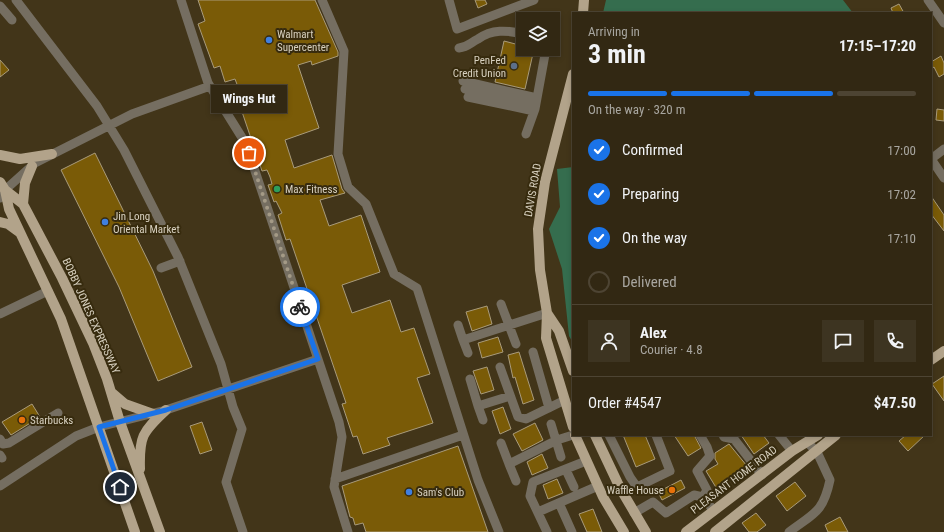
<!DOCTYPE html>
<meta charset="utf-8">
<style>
body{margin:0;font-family:"Roboto Condensed",sans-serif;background:#3d3421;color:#f1f3f6;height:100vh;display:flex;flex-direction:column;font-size:15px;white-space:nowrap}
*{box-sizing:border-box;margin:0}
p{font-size:13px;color:#a8a6a0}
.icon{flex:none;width:22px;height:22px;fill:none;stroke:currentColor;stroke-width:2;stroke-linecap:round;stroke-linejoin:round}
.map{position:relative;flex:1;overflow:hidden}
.panel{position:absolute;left:572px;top:12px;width:360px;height:424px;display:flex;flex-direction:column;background:#322813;border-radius:0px;box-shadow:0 2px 6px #0003,0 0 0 1px #4d4433}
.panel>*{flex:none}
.fabs{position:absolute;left:516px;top:12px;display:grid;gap:8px}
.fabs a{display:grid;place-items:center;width:44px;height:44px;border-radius:0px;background:#322813;box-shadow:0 2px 6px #0003,0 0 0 1px #4d4433;font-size:20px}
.pin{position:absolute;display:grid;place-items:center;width:34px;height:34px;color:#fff;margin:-17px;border:2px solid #fff;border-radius:50%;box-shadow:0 1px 4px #0007}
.courier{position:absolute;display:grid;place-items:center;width:40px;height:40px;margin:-20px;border:3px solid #1a73e8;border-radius:50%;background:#fff;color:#222;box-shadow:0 1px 5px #0007}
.bubble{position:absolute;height:28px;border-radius:0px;background:#322813;box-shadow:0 2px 6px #0003,0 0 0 1px #4d4433;font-size:13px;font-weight:700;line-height:28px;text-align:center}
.head em{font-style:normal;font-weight:700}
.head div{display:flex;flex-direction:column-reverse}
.head{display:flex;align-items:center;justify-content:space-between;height:68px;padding:0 16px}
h1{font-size:26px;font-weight:700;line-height:30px}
.bar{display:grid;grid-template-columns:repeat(4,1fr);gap:6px 4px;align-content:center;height:48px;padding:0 16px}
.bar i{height:5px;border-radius:3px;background:#4d4433}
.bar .selected{background:#1a73e8}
.bar p{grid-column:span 4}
.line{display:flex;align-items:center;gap:10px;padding:0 16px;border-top:1px solid #4d4433}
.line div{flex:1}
.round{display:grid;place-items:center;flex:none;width:42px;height:42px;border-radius:0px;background:#3d3421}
ol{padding:0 16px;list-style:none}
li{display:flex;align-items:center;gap:12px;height:44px}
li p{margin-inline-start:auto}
li .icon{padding:4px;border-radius:50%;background:#1a73e8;color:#fff;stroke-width:4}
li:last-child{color:#a8a6a0}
li i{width:22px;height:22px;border:2px solid #4d4433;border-radius:50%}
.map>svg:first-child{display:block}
</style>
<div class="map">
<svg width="944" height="532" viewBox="0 0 944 532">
<rect width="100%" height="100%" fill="#423519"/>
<path fill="#356d4e" d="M606 0H843L853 13H603Z
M573 167V343L569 336 562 269 549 229 560 207 557 169Z"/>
<path fill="#7a5b07" stroke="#a99b7b" d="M198 0H315L338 52V56L312 65 311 61 298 65 319 128 285 140 294 168 332 155 342 189 345 193 320 200 329 226 361 215 380 272 342 285 352 313 390 300 401 332 414 328 430 374 417 378 433 423 387 438 390 445 363 454 357 436 353 437 342 404 346 403 290 239 286 240 278 215 282 213 276 201 274 202 268 185 272 184 270 177 267 170 262 171 237 97 241 95 235 79 225 82 220 66 214 68 198 24 205 21Z
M475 0H485L487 4 478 8Z
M899 4 904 13H893L891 8Z
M504 41 523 46V49H534L525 89 495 82Z
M941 56 944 63V74L939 77 934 67 931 69V62Z
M0 60 9 70 0 77Z
M937 109 944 110V121L936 120Z
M95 153 153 271 192 367 158 381 119 287 61 170Z
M931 196 944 215V231L931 214Z
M487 306 492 324 472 331 466 312Z
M498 337 503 352 482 358 478 343Z
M519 352 534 400 523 404 515 377 513 378 508 355Z
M487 367 494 390 481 394 473 371Z
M944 376V401L932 384Z
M32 404 40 417 11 435 2 422Z
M503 407 511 429 500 434 492 411Z
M202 422 212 450 200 454 190 426Z
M535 423 543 440 522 451 513 434Z
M623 435H645L655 459 636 467Z
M674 435H694L701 448 688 456Z
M741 435H763L769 443 754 454Z
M906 435H925L908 451 899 441Z
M729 444 747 466 726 481 730 487 720 494 706 471 718 464 715 459V453Z
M458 446 488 532H366L363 523 355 525 353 518 350 517 342 486Z
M542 454 548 468 532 475 527 462Z
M557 479 563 493 548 499 543 485Z
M681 480 685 488 662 500 658 492Z
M795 482 806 496 787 511 776 496Z
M593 509 602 532H587L579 514Z
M756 513 766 525 757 532H749L742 523Z
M840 517 848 532H828L825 525Z"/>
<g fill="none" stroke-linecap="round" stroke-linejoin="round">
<path stroke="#756e61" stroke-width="9" d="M16 0 97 106 124 150 178 257 221 364 233 407 242 429 226 482 243 532
M181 0 208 83 246 144 339 422 342 437 334 487 348 532
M322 0 344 51 338 154 348 187 366 204 394 274 417 288 478 480 499 532
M449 0 457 29 534 0
M928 0 944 23
M0 6 12 20
M459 48C468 47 470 43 478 39 492 29 507 30 523 34
M463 81 537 98
M465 89 535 104
M468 97 534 111
M526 134 535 109 546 49
M931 159 944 178
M931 159 944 149
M0 198 5 190 35 163 132 114 210 86
M161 268 180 261
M501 304 516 344
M0 314 48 291
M458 325 463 340 547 313
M463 340 468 353
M533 352 549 408
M500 367 518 417 526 419 565 400
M470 379 478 406 510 396
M478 406 483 420
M551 424 561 457
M609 435 630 477 637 487 670 471 656 435
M700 435 707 447 710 456 697 471 707 490 703 497
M723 435 724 437 734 439 762 475
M779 435 792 451
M0 439 3 444 9 443 58 413
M501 443 509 464 557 440 573 435
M0 455 2 458
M509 464 516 481
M566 470 574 487
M335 479 463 435
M0 486 76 436 99 427 166 410 318 359
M559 503 572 532
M538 512 598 486
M634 513 653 502 666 513 694 495 703 497 714 511
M547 532 530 496 533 482 586 461
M789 532C814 513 823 513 830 480L817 452 807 442"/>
<path stroke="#b2a38a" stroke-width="10" d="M583 13 584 0
M573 74 545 182 538 229 540 270 547 313 546 338 573 427
M0 155 20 159 52 154
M0 182 5 190 23 204 62 278 93 343 107 379 120 422 160 532
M5 190 9 209 61 319 135 532
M23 204 25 183 32 166
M0 222 8 224 19 232
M547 313 559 331 573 371
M931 360 944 351
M111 392 125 404 153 414
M575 435 603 497 624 532
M595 435 620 488 646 532
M140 469C139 437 142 432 166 410
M686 532 792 451 818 435
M715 532 836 435"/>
</g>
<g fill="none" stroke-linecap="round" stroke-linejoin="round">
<path stroke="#a49a86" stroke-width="4" stroke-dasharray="0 7.2" d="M249 153 300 307"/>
<path stroke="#1a73e8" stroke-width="5" d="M120 487 99 427 166 410 318 359 300 307"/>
</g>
<g fill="#3f7fe0" stroke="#372b0e" stroke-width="1.5">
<circle cx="269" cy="40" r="4"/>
<circle cx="105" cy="222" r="4"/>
<circle cx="409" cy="492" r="4"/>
</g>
<circle fill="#5c6f8a" stroke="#372b0e" stroke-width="1.5" cx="514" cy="66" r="4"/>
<circle fill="#2e9e5b" stroke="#372b0e" stroke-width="1.5" cx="277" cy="189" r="4"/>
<g fill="#e8710a" stroke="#372b0e" stroke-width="1.5">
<circle cx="22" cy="420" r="4"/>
<circle cx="672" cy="490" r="4"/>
</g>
<g text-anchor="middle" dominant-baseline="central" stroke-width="4" stroke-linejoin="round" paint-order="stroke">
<g font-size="11" fill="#d8d1c0" stroke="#372b0e" text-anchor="start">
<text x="277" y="34">Walmart<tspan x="277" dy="13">Supercenter</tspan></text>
<text x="506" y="60" text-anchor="end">PenFed<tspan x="506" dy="13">Credit Union</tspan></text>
<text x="285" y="189">Max Fitness</text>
<text x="113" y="216">Jin Long<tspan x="113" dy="13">Oriental Market</tspan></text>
<text x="30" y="420">Starbucks</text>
<text x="664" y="490" text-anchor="end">Waffle House</text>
<text x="417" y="492">Sam's Club</text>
</g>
<g font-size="11" fill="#d8d1c0" stroke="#372b0e">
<text transform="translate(533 190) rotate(-80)">DAVIS ROAD</text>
<text transform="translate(91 316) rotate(66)">BOBBY JONES EXPRESSWAY</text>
<text transform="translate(734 480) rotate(-37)">PLEASANT HOME ROAD</text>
</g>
</g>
</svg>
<div class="fabs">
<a><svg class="icon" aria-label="layers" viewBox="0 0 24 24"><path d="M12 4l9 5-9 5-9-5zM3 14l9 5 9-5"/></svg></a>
</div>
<div class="pin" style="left:249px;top:153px;background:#ea580c"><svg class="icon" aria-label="bag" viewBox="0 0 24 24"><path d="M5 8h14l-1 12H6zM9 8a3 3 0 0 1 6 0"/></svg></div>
<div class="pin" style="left:120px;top:487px;background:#1f2937"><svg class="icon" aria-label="home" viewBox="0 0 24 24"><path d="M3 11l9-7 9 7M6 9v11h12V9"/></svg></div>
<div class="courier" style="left:300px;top:307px"><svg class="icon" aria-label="bike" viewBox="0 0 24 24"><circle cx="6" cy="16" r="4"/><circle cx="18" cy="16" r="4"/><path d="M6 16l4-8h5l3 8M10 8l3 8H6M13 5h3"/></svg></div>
<div class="bubble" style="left:211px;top:85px;width:76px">Wings Hut</div>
<section class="panel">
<div class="head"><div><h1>3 min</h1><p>Arriving in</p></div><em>17:15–17:20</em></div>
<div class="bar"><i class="selected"></i><i class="selected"></i><i class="selected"></i><i></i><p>On the way · 320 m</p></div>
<ol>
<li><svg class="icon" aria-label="check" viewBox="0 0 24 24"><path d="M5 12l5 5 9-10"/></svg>Confirmed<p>17:00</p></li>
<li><svg class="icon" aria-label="check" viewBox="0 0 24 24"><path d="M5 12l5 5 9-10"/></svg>Preparing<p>17:02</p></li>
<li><svg class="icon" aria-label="check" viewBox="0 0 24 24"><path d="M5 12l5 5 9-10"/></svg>On the way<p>17:10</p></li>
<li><i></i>Delivered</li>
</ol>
<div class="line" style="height:72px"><a class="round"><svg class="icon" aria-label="person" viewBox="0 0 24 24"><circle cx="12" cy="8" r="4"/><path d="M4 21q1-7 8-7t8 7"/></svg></a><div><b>Alex</b><p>Courier · 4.8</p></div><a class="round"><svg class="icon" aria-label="chat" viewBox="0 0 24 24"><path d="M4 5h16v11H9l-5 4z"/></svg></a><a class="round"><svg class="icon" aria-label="phone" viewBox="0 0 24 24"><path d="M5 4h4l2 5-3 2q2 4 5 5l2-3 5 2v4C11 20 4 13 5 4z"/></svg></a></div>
<div class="line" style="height:52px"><div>Order #4547</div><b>$47.50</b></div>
</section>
</div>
